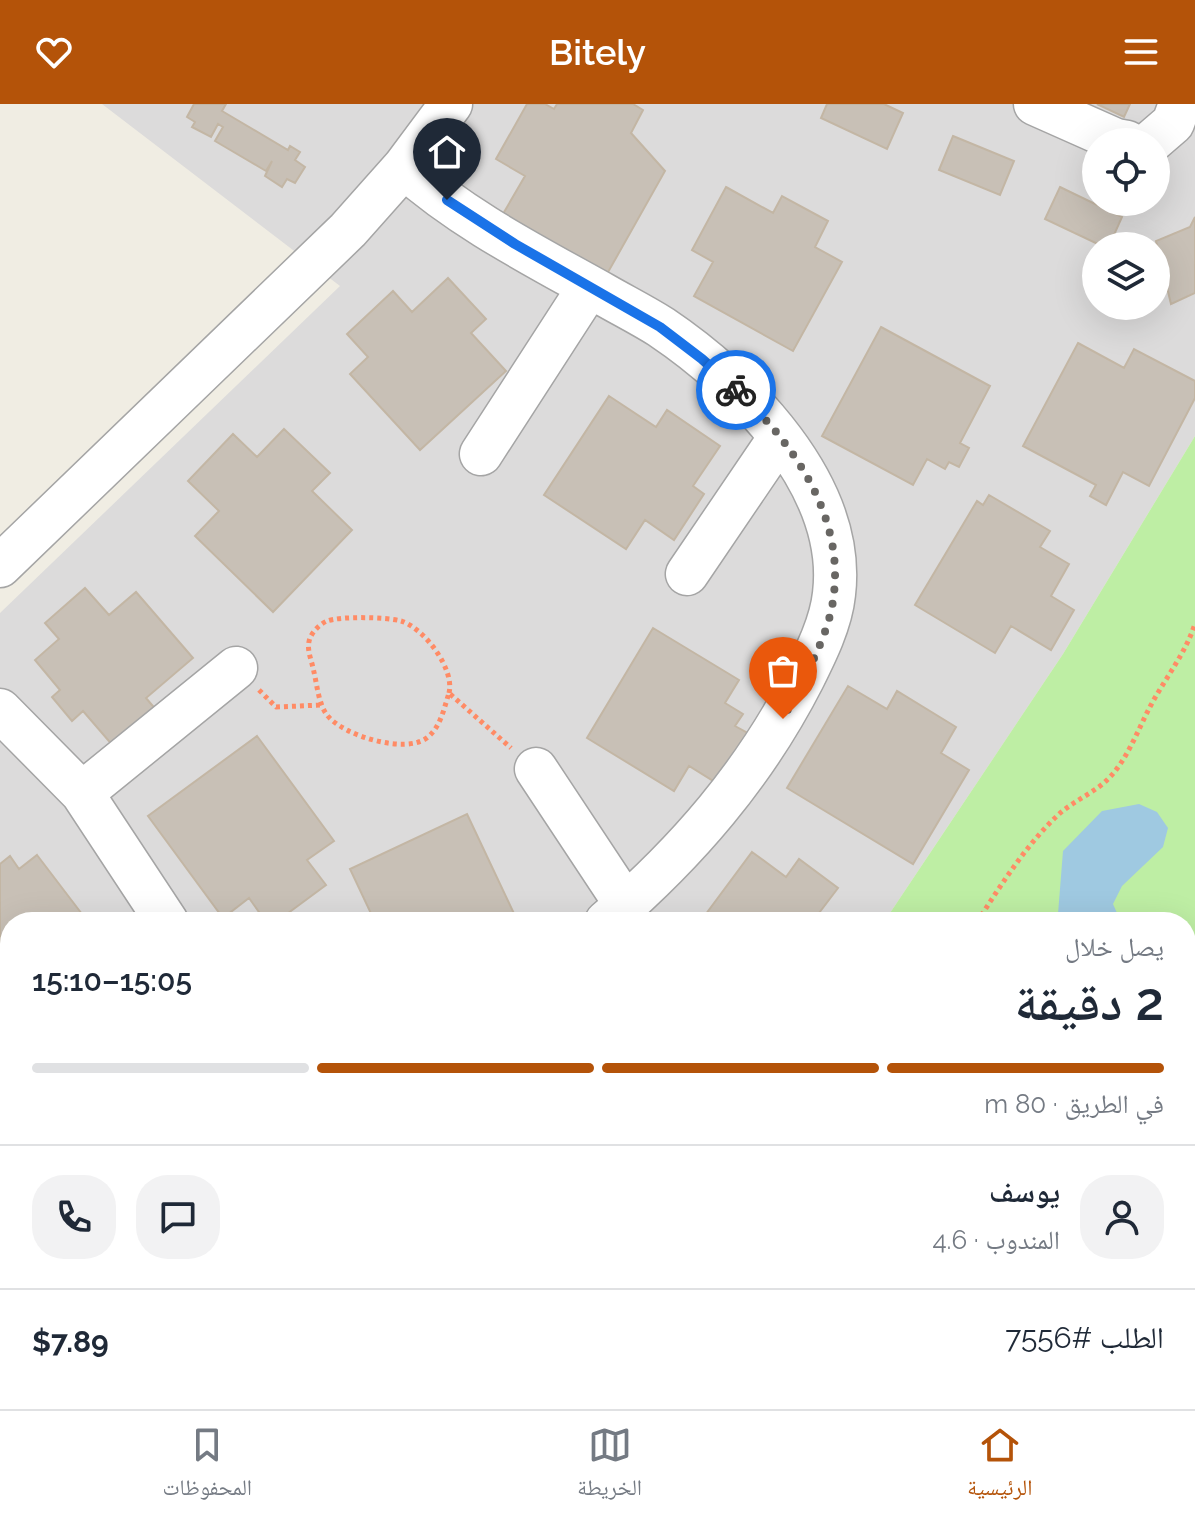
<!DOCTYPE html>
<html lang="ar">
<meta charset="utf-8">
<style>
body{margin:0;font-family:Raleway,"Noto Naskh Arabic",sans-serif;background:#f2f2f3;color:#1f2937;direction:rtl;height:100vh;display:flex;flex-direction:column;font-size:30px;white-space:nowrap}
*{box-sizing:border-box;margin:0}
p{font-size:26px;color:#747a83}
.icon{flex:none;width:44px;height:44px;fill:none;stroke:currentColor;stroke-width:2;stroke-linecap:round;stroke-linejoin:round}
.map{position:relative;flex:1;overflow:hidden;direction:ltr}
.sheet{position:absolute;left:0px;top:808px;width:1196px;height:498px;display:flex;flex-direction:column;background:#fff;border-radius:32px 32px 0 0;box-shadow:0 8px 32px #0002;direction:rtl}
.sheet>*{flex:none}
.buttons{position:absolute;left:1082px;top:24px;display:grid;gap:16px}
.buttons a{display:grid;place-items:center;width:88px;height:88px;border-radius:50%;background:#fff;box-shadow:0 8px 32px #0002;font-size:40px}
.pin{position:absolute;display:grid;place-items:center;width:68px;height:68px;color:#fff;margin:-82px -34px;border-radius:50% 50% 50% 0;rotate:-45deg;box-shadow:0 0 8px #0007}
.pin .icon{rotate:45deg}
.courier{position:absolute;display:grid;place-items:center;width:80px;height:80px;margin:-40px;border:6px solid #1a73e8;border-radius:50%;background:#fff;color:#222;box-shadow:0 2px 10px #0007}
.headline em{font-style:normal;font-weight:600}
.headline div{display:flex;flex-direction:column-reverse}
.headline{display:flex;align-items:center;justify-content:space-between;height:136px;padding:0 32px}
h1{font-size:52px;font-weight:600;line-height:60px}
.bar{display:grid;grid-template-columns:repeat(4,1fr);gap:12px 8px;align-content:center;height:96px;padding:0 32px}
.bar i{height:10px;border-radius:6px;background:#e0e1e3}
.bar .current{background:#b45309}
.bar p{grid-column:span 4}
.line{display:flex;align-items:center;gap:20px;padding:0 32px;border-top:2px solid #e0e1e3}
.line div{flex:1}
.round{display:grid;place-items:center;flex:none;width:84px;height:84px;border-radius:32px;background:#f2f2f3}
header{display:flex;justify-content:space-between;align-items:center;height:104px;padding:0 32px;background:#b45309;color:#fff;font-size:36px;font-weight:600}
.menu{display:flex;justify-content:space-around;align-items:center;height:112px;border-top:2px solid #e0e1e3;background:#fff;font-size:22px;color:#747a83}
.menu a{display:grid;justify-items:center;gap:4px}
.menu .current{color:#b45309}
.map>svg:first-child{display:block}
</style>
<header><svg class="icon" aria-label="menu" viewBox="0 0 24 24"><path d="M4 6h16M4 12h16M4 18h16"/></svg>Bitely<svg class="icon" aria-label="heart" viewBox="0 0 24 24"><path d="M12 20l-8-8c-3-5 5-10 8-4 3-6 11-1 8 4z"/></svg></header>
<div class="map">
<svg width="1195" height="1305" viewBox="0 0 1195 1305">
<rect width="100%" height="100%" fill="#f0ede3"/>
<path fill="#dcdbdb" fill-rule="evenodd" d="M102 0H1195V332L1063 550 884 818H10V971L0 959V509L340 182ZM1096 38H1156V98H1096ZM1096 142H1156V202H1096Z"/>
<path fill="#beeea4" d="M1195 332V1305H253L249 1296H1186V818H884L1063 550Z"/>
<path fill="#9dd394" d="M0 1062 10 1073V1279L0 1282Z"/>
<path fill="#9fc9e1" d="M1139 700 1157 708 1168 724 1163 743 1122 782 1113 800 1121 818H1060L1058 810 1063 747 1102 707Z"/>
<path fill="#c8c0b6" stroke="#c3b6a4" stroke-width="2" d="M194 0H226L222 7 288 46 290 42 300 48 295 56 305 63 295 79 287 75 282 83 265 72 272 57 266 67 215 37 223 23 218 20 211 33 192 23 195 18 187 13Z
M527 0H545L554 5 557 0H633L643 6 631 29 665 67 607 170 503 110 525 72 496 55Z
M827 0H884L903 9 887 45 821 14Z
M1097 0H1130L1124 13Z
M953 32 1014 57 1000 91 939 66Z
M726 83 773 109 782 92 828 117 815 143 842 158 793 247 694 192 713 158 692 146Z
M1060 83 1122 113 1109 142H1102L1045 115Z
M1195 113V189L1171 200 1156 137 1190 123Z
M448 174 486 215 471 229 506 267 420 346 350 270 368 253 347 230 393 187 412 208Z
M881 223 990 282 960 339 969 344 959 363 949 358 945 365 927 355 913 381 822 332Z
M1078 239 1124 264 1134 245 1195 277V294L1149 382 1123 368 1106 401 1090 392 1096 381 1023 342Z
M609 292 656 323 667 306 720 342 693 382 704 390 674 436 645 416 626 445 544 391Z
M284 325 330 369 312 387 352 426 273 508 195 432 219 407 188 377 233 330 257 353Z
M989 391 1050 427 1040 443 1069 460 1051 492 1074 506 1051 546 1011 522 995 549 915 501 977 397 983 401Z
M85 484 109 511 136 488 193 554 146 594 163 614 121 651 83 607 72 617 52 593 60 586 35 556 59 535 45 519Z
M653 524 739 576 725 599 743 610 735 622 753 632 723 683 689 662 674 687 587 634Z
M848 582 887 605 897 587 956 623 941 649 969 666 913 760 787 684Z
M257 632 334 737 307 756 326 781 276 818H266L249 794 223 814 148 712Z
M467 710 518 818H375L350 765Z
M752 748 786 773 799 755 838 784 816 813 823 818H700Z
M37 751 88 818H10V879L0 887V760L10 752 19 765Z"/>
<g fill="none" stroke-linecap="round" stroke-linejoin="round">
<defs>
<path id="minor" d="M1035 0 1116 36 1127 38
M1151 38 1173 19 1180 0
M404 63C462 115 535 152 603 190 622 201 642 211 661 223 743 278 847 382 834 490 831 519 816 549 803 575 754 671 687 748 606 818
M481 350 589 183
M0 462 348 126 404 63 451 0
M687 470 780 333
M0 606 82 689 167 818
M536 665 626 801
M82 689 236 564
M0 993 10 1005
M224 1296 228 1305"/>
</defs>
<use href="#minor" stroke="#a5a5a5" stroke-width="45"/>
<path stroke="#ff8b65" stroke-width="5" stroke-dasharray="4 4" stroke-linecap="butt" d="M259 586 276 603 322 601
M449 589C455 565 424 524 401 517 387 513 340 512 327 517 320 520 313 527 310 534 306 545 311 554 313 564 317 579 318 599 327 611 343 632 407 651 428 633 441 622 444 604 449 589L511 644
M977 818C1001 781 1026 741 1058 711 1073 697 1094 689 1108 675 1128 655 1138 625 1151 601 1166 573 1185 550 1195 520
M435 1305 454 1296"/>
<use href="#minor" stroke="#fff" stroke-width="42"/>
</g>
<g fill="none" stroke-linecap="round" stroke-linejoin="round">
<path stroke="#686663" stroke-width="8" stroke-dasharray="0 14.4" d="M736 286C792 337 843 410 834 489 830 533 802 576 783 615"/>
<path stroke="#1a73e8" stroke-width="10" d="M447 96 515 140 660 223 702 255 736 286"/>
</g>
</svg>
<div class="buttons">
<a><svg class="icon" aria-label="locate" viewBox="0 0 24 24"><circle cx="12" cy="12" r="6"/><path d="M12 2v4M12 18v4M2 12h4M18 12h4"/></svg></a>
<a><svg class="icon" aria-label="layers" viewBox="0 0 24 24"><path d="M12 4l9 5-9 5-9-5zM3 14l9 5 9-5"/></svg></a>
</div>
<div class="pin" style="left:783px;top:615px;background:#ea580c"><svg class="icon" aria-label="bag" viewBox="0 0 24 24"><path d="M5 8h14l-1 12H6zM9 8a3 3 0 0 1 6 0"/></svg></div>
<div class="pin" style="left:447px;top:96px;background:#1f2937"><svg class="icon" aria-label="home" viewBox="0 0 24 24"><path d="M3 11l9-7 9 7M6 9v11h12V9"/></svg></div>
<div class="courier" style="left:736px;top:286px"><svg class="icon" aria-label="bike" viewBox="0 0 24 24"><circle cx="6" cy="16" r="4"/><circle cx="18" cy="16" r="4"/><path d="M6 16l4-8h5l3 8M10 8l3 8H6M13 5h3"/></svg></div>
<section class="sheet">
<div class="headline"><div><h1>2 دقيقة</h1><p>يصل خلال</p></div><em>15:05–15:10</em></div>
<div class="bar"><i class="current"></i><i class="current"></i><i class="current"></i><i></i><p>في الطريق · 80 m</p></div>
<div class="line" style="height:144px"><a class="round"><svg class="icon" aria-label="person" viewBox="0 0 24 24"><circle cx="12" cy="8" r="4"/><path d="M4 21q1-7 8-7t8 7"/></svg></a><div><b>يوسف</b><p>المندوب · 4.6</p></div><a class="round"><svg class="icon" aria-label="chat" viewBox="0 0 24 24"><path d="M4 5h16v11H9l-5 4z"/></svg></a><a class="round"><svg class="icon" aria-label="phone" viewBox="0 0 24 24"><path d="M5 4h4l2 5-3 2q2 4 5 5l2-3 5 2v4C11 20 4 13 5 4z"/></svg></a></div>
<div class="line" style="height:104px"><div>الطلب #7556</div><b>$7.89</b></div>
</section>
</div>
<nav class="menu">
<a class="current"><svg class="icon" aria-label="home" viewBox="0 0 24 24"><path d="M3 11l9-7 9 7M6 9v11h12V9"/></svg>الرئيسية</a>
<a><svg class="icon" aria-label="map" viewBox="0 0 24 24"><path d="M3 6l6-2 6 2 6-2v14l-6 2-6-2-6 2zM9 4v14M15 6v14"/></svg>الخريطة</a>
<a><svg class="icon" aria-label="saved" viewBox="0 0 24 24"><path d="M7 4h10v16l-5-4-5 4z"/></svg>المحفوظات</a>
</nav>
